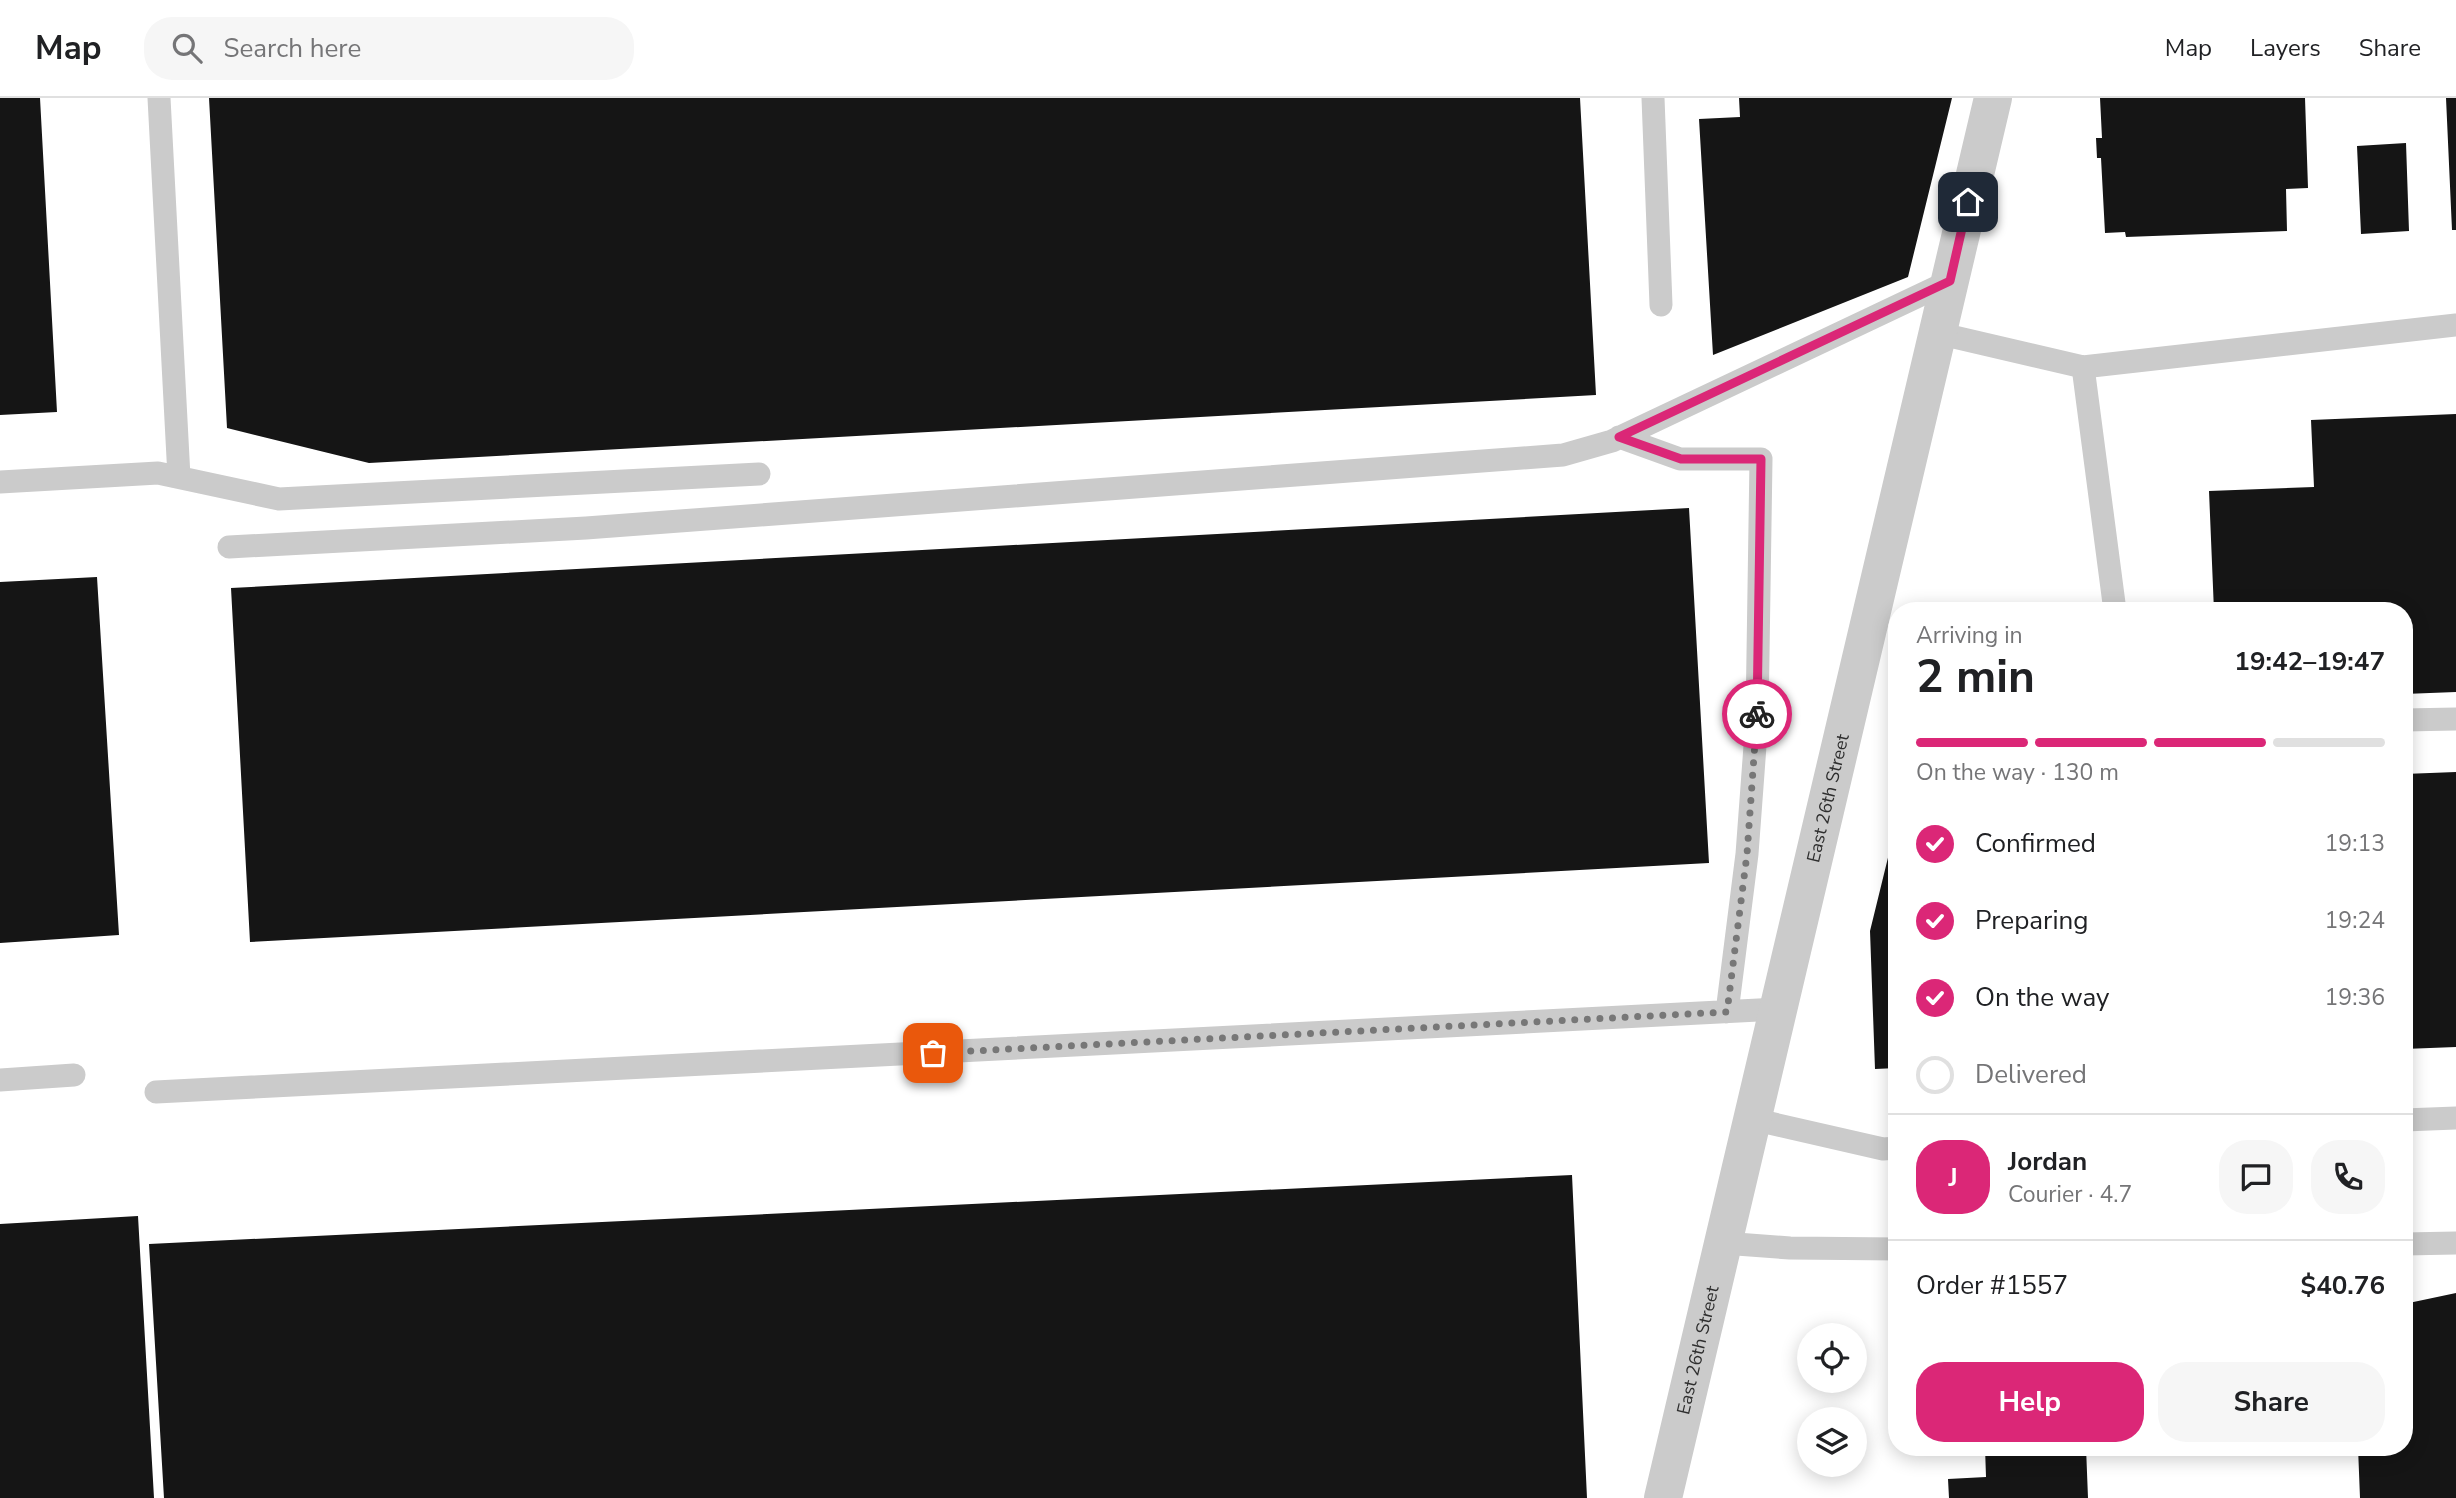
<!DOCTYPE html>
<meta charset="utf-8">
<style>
body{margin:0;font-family:"Nunito Sans",sans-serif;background:#f6f6f6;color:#202124;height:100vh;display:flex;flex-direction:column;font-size:26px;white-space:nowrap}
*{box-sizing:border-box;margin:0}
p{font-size:23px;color:#757577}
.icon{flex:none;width:38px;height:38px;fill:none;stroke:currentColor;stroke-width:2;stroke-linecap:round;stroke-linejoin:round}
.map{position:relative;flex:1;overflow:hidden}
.sheet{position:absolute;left:1888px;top:504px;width:525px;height:854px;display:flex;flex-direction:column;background:#fff;border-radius:28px;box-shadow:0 4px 18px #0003}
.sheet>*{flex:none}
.tools{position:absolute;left:1797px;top:1225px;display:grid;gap:14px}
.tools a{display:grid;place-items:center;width:70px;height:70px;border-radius:50%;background:#fff;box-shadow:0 4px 18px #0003;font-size:35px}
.pin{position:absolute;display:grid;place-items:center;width:60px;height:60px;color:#fff;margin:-30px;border-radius:14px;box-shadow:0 4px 10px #0006}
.courier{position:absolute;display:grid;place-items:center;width:70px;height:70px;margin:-35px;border:5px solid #db2777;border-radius:50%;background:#fff;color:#222;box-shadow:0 2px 9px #0007}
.summary em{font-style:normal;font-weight:700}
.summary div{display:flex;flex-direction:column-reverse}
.summary{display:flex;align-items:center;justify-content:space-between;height:119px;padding:0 28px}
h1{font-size:46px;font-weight:700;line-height:52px}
.bar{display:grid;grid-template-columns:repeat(4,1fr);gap:10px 7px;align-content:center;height:84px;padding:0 28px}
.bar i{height:9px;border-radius:5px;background:#e0e0e0}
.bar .current{background:#db2777}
.bar p{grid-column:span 4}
.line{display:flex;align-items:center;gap:18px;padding:0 28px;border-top:2px solid #e0e0e0}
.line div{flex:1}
.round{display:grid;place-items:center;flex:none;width:74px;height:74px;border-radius:28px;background:#f6f6f6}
ol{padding:0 28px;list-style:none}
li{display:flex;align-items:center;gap:21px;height:77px}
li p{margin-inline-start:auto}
li .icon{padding:7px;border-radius:50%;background:#db2777;color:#fff;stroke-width:4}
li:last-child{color:#757577}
li i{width:38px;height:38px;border:4px solid #e0e0e0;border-radius:50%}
.primary-button{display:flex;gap:14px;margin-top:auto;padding:14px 28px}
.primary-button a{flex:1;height:80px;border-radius:28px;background:#db2777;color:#fff;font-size:28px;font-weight:700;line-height:80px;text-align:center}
.primary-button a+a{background:#f6f6f6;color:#202124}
header{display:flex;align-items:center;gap:42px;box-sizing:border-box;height:98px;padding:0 35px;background:#fff;border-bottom:2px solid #e0e0e0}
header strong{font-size:33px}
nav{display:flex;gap:38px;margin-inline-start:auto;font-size:24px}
.search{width:490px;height:63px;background:#f6f6f6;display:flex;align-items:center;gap:18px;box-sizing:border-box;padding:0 24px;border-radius:28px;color:#757577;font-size:26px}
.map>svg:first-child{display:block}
</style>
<header>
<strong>Map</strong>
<div class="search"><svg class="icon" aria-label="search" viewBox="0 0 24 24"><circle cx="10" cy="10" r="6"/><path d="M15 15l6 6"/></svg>Search here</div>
<nav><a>Map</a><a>Layers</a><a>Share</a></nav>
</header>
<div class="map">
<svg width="2456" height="1400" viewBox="0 0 2456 1400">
<rect width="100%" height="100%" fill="#fff"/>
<path fill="#151515" d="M0 0H40L57 314 0 317Z
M209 0H1580L1596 297 369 365 227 330Z
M1739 0H1952L1908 179 1713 257 1699 21 1740 19Z
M2100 0H2305L2308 90 2286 91 2287 133 2126 139 2125 134 2105 135 2101 60H2097L2096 40H2102Z
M2446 0H2456V132H2452Z
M2406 45 2409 133 2361 136 2357 48Z
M2456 316V594L2404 596V513H2214L2209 393 2314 389 2311 322Z
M1689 410 1709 765 250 844 231 490Z
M97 479 119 837 0 845V484Z
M2456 674V949L2404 951V676Z
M1896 727 1897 970 1875 971 1870 833Z
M1572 1077 1587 1400H164L149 1146Z
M138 1118 154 1400H0V1126Z
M2456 1195V1400H2360L2358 1349H2404V1206Z
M1985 1349H2086L2088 1400H1949L1948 1381 1986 1379Z"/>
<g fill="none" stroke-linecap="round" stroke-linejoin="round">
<path stroke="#cbcbcb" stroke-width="23" d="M159 0 179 379
M1653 0 1661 207
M1937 235 2083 269 2456 227
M2083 269 2115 513
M1619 339 1680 361H1761L1757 621 1747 756 1727 914
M0 384 158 375 279 401 759 376
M229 449 586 430 1563 357 1612 343 1950 183
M2404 622 2456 621
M0 982 74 977
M156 994 1778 911
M1752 1021 1883 1051 1897 1050
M2404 1022 2456 1020
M1723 1145 1790 1150 1897 1151
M2404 1146 2456 1145"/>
<path stroke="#cbcbcb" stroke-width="38" id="s1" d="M1663 1400 1993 0"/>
</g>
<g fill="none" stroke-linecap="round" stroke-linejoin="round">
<path stroke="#777" stroke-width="7" stroke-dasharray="0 12.6" d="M933 955 1727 914 1747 756 1757 616"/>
<path stroke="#db2777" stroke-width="9" d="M1757 616 1761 361H1681L1619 339 1950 183 1968 104"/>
</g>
<g text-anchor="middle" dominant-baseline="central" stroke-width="7" stroke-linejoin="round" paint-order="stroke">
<g font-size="18" fill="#2e2e2e" stroke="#fff">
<text stroke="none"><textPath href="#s1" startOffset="719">East 26th Street</textPath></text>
<text stroke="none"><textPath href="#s1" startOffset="152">East 26th Street</textPath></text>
</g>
</g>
</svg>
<div class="tools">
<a><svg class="icon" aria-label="locate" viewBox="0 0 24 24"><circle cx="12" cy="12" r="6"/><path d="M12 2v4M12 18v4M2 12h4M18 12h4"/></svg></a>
<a><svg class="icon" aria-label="layers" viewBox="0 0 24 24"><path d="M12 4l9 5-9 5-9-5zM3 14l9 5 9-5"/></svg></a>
</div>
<div class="pin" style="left:933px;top:955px;background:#ea580c"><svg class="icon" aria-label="bag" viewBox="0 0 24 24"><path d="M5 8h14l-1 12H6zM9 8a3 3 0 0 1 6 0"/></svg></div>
<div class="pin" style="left:1968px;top:104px;background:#1f2937"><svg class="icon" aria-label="home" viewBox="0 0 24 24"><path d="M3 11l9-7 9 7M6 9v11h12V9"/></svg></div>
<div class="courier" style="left:1757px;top:616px"><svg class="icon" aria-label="bike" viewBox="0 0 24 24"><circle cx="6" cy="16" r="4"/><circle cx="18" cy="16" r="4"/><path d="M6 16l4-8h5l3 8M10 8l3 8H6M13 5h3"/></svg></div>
<section class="sheet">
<div class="summary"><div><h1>2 min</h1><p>Arriving in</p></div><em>19:42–19:47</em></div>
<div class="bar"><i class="current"></i><i class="current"></i><i class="current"></i><i></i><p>On the way · 130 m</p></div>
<ol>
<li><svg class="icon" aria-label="check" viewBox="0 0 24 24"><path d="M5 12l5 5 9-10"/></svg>Confirmed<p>19:13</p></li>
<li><svg class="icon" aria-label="check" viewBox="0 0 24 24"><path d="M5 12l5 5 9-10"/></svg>Preparing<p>19:24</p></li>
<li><svg class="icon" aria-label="check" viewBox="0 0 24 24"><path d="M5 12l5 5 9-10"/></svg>On the way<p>19:36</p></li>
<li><i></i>Delivered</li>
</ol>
<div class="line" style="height:126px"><b class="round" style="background:#db2777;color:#fff">J</b><div><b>Jordan</b><p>Courier · 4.7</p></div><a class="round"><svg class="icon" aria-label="chat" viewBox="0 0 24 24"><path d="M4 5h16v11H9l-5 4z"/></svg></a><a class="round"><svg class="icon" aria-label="phone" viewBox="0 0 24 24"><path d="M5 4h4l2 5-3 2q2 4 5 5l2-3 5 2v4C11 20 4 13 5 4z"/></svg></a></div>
<div class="line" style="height:91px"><div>Order #1557</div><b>$40.76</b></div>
<div class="primary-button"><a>Help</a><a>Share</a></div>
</section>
</div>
